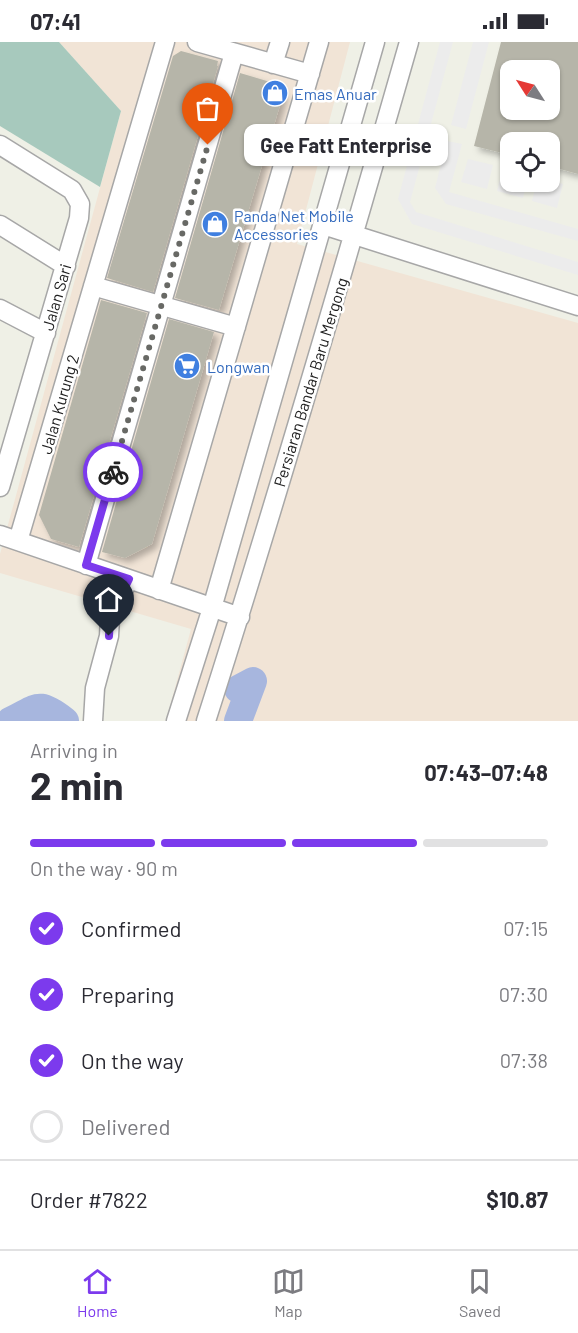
<!DOCTYPE html>
<meta charset="utf-8">
<style>
body{margin:0;font-family:Barlow,sans-serif;background:#f7f7f7;color:#2b2b33;height:100vh;display:flex;flex-direction:column;font-size:22px;white-space:nowrap}
*{box-sizing:border-box;margin:0}
p{font-size:20px;color:#7c7c81}
.icon{flex:none;width:33px;height:33px;fill:none;stroke:currentColor;stroke-width:2;stroke-linecap:round;stroke-linejoin:round}
.map{position:relative;height:679px;overflow:hidden}
.sheet{display:flex;flex-direction:column;background:#fff;flex:1}
.sheet>*{flex:none}
.needle{width:39px;rotate:306deg}
.fabs{position:absolute;left:500px;top:18px;display:grid;gap:12px}
.fabs a{display:grid;place-items:center;width:60px;height:60px;border-radius:12px;background:#fff;box-shadow:0 2px 4px #0004;font-size:30px}
.pin{position:absolute;display:grid;place-items:center;width:51px;height:51px;color:#fff;margin:-62px -26px;border-radius:50% 50% 50% 0;rotate:-45deg;box-shadow:0 0 6px #0007}
.pin .icon{rotate:45deg}
.courier{position:absolute;display:grid;place-items:center;width:60px;height:60px;margin:-30px;border:4px solid #7c3aed;border-radius:50%;background:#fff;color:#222;box-shadow:0 2px 8px #0007}
.bubble{position:absolute;height:42px;border-radius:12px;background:#fff;box-shadow:0 2px 4px #0004;font-size:20px;font-weight:700;line-height:42px;text-align:center}
.overview em{font-style:normal;font-weight:700}
.overview div{display:flex;flex-direction:column-reverse}
.overview{display:flex;align-items:center;justify-content:space-between;height:102px;padding:0 30px}
h1{font-size:39px;font-weight:700;line-height:45px}
.bar{display:grid;grid-template-columns:repeat(4,1fr);gap:9px 6px;align-content:center;height:72px;padding:0 30px}
.bar i{height:8px;border-radius:4px;background:#e1e1e2}
.bar .current{background:#7c3aed}
.bar p{grid-column:span 4}
.line{display:flex;align-items:center;gap:15px;padding:0 30px;border-top:2px solid #e1e1e2}
.line div{flex:1}
ol{padding:0 30px;list-style:none}
li{display:flex;align-items:center;gap:18px;height:66px}
li p{margin-inline-start:auto}
li .icon{padding:6px;border-radius:50%;background:#7c3aed;color:#fff;stroke-width:4}
li:last-child{color:#7c7c81}
li i{width:33px;height:33px;border:3px solid #e1e1e2;border-radius:50%}
.status{display:flex;justify-content:space-between;align-items:center;height:42px;padding:0 30px;background:#fff;direction:ltr}
.status svg{height:16px;fill:currentColor}
.dock{display:flex;justify-content:space-around;align-items:center;height:84px;border-top:2px solid #e1e1e2;background:#fff;font-size:16px;color:#7c7c81}
.dock a{display:grid;justify-items:center;gap:3px}
.dock .current{color:#7c3aed}
.map>svg:first-child{display:block}
</style>
<div class="status"><b>07:41</b><svg viewBox="0 0 49 12"><path d="M0 12V9h3v3zM5 12V6h3v6zM10 12V3h3v9zM15 12V0h3v12zM26 1h20v11H26zM47 4h2v5h-2z"/></svg></div>
<div class="map">
<svg width="578" height="679" viewBox="0 0 578 679">
<defs>
<filter id="shadow"><feDropShadow dx="4.5" dy="4.5" stdDeviation="3" flood-color="#0004"/></filter>
</defs>
<rect width="100%" height="100%" fill="#eff0e6"/>
<path fill="#f1e4d6" d="M59 0H350L297 202 578 281V679H166L191 587 0 531V512L121 69Z"/>
<path fill="#a7c9bd" d="M0 0H59L121 69 100 145 0 84Z"/>
<path fill="#ececec" d="M440 0H453L410 160 416 170 578 220V233L412 182 398 157Z
M473 0H489L466 87 451 83Z
M447 99 462 102 449 150 578 187V199L446 162 435 146Z
M468 117 493 123 487 147 461 140Z
M503 126 510 127V140H527L523 156 497 149Z
M549 138 563 142 557 166 532 159 537 140Z"/>
<g fill="none" stroke-linecap="round" stroke-linejoin="round">
<path stroke="#a7b6de" stroke-width="28" d="M10 679C38 666 37 657 65 679
M238 679 253 639 238 647"/>
</g>
<path fill="#b6b5a9" fill-rule="evenodd" filter="url(#shadow)" d="M501 0H578V132L549 124V100H510V113L474 104ZM510 28H549V68H510Z
M181 9 218 19 217 24H218L153 250 107 236 173 14Z
M240 31 277 42 283 53 219 268 175 256Z
M101 258 147 271 79 505 51 497 39 473Z
M169 277 214 290 152 502 125 516 102 510Z"/>
<g fill="none" stroke-linecap="round" stroke-linejoin="round">
<defs>
<path id="minor" d="M197 0 310 32
M273 22 280 0
M0 103 72 148 80 162 79 176 0 445
M0 183 66 224
M323 183 578 264
M93 244 236 285
M0 267 46 291
M0 493 240 575
M18 499 165 0
M86 523 234 11
M159 548 319 0
M93 679 95 646 109 594 110 576 129 537
M176 679 212 566 375 0
M206 679C278 454 344 227 409 0"/>
</defs>
<use href="#minor" stroke="#a7a7a7" stroke-width="21"/>
<use href="#minor" stroke="#fff" stroke-width="18"/>
</g>
<g fill="none" stroke-linecap="round" stroke-linejoin="round">
<path stroke="#686965" stroke-width="6" stroke-dasharray="0 10.8" d="M113 430 208 103"/>
<path stroke="#7c3aed" stroke-width="8" d="M109 594 110 576 129 537 86 523 113 430"/>
</g>
<defs>
<symbol id="shop-disc" viewBox="-11 -11 22 22"><circle r="9.5" fill="#3f7fe0" stroke="#fff"/><path d="M-5-2.5h2.3a2.7 3.5 0 0 1 5.4 0H5L5.5 6h-11ZM-1.5-2.5h3a1.5 2.3 0 0 0-3 0Z" fill="#fff"/></symbol>
<symbol id="supermarket-disc" viewBox="-11 -11 22 22"><circle r="9.5" fill="#3f7fe0" stroke="#fff"/><path d="M-6-5.5h2.5l.6 2H6L4.5 2H-2.5L-4.4-4H-6ZM-1.5 3.2a1.3 1.3 0 1 0 .1 0ZM3 3.2a1.3 1.3 0 1 0 .1 0Z" fill="#fff"/></symbol>
</defs>
<g fill-rule="evenodd">
<use href="#shop-disc" x="260" y="36" width="30" height="30"/>
<use href="#shop-disc" x="200" y="167" width="30" height="30"/>
<use href="#supermarket-disc" x="172" y="309" width="30" height="30"/>
</g>
<g text-anchor="middle" dominant-baseline="central" stroke-width="5" stroke-linejoin="round" paint-order="stroke">
<g font-size="16" fill="#366cbe" stroke="#fff" text-anchor="start">
<text x="294" y="51">Emas Anuar</text>
<text x="234" y="173">Panda Net Mobile<tspan x="234" dy="18">Accessories</tspan></text>
<text x="207" y="324">Longwan</text>
</g>
<g font-size="16" fill="#202020" stroke="#fff">
<text transform="translate(56 255) rotate(-74)">Jalan Sari</text>
<text transform="translate(310 340) rotate(-73)">Persiaran Bandar Baru Mergong</text>
<text transform="translate(59 362) rotate(-74)">Jalan Kurung 2</text>
</g>
</g>
</svg>
<div class="fabs">
<a><svg class="needle" viewBox="-14 -14 28 28"><path d="M0-13l5 13h-10z" fill="#e53935"/><path d="M0 13l5-13h-10z" fill="#7c7c81"/></svg></a>
<a><svg class="icon" aria-label="locate" viewBox="0 0 24 24"><circle cx="12" cy="12" r="6"/><path d="M12 2v4M12 18v4M2 12h4M18 12h4"/></svg></a>
</div>
<div class="pin" style="left:208px;top:103px;background:#ea580c"><svg class="icon" aria-label="bag" viewBox="0 0 24 24"><path d="M5 8h14l-1 12H6zM9 8a3 3 0 0 1 6 0"/></svg></div>
<div class="pin" style="left:109px;top:594px;background:#1f2937"><svg class="icon" aria-label="home" viewBox="0 0 24 24"><path d="M3 11l9-7 9 7M6 9v11h12V9"/></svg></div>
<div class="courier" style="left:113px;top:430px"><svg class="icon" aria-label="bike" viewBox="0 0 24 24"><circle cx="6" cy="16" r="4"/><circle cx="18" cy="16" r="4"/><path d="M6 16l4-8h5l3 8M10 8l3 8H6M13 5h3"/></svg></div>
<div class="bubble" style="left:244px;top:82px;width:204px">Gee Fatt Enterprise</div>
</div>
<section class="sheet">
<div class="overview"><div><h1>2 min</h1><p>Arriving in</p></div><em>07:43–07:48</em></div>
<div class="bar"><i class="current"></i><i class="current"></i><i class="current"></i><i></i><p>On the way · 90 m</p></div>
<ol>
<li><svg class="icon" aria-label="check" viewBox="0 0 24 24"><path d="M5 12l5 5 9-10"/></svg>Confirmed<p>07:15</p></li>
<li><svg class="icon" aria-label="check" viewBox="0 0 24 24"><path d="M5 12l5 5 9-10"/></svg>Preparing<p>07:30</p></li>
<li><svg class="icon" aria-label="check" viewBox="0 0 24 24"><path d="M5 12l5 5 9-10"/></svg>On the way<p>07:38</p></li>
<li><i></i>Delivered</li>
</ol>
<div class="line" style="height:78px"><div>Order #7822</div><b>$10.87</b></div>
</section>
<nav class="dock">
<a class="current"><svg class="icon" aria-label="home" viewBox="0 0 24 24"><path d="M3 11l9-7 9 7M6 9v11h12V9"/></svg>Home</a>
<a><svg class="icon" aria-label="map" viewBox="0 0 24 24"><path d="M3 6l6-2 6 2 6-2v14l-6 2-6-2-6 2zM9 4v14M15 6v14"/></svg>Map</a>
<a><svg class="icon" aria-label="saved" viewBox="0 0 24 24"><path d="M7 4h10v16l-5-4-5 4z"/></svg>Saved</a>
</nav>
